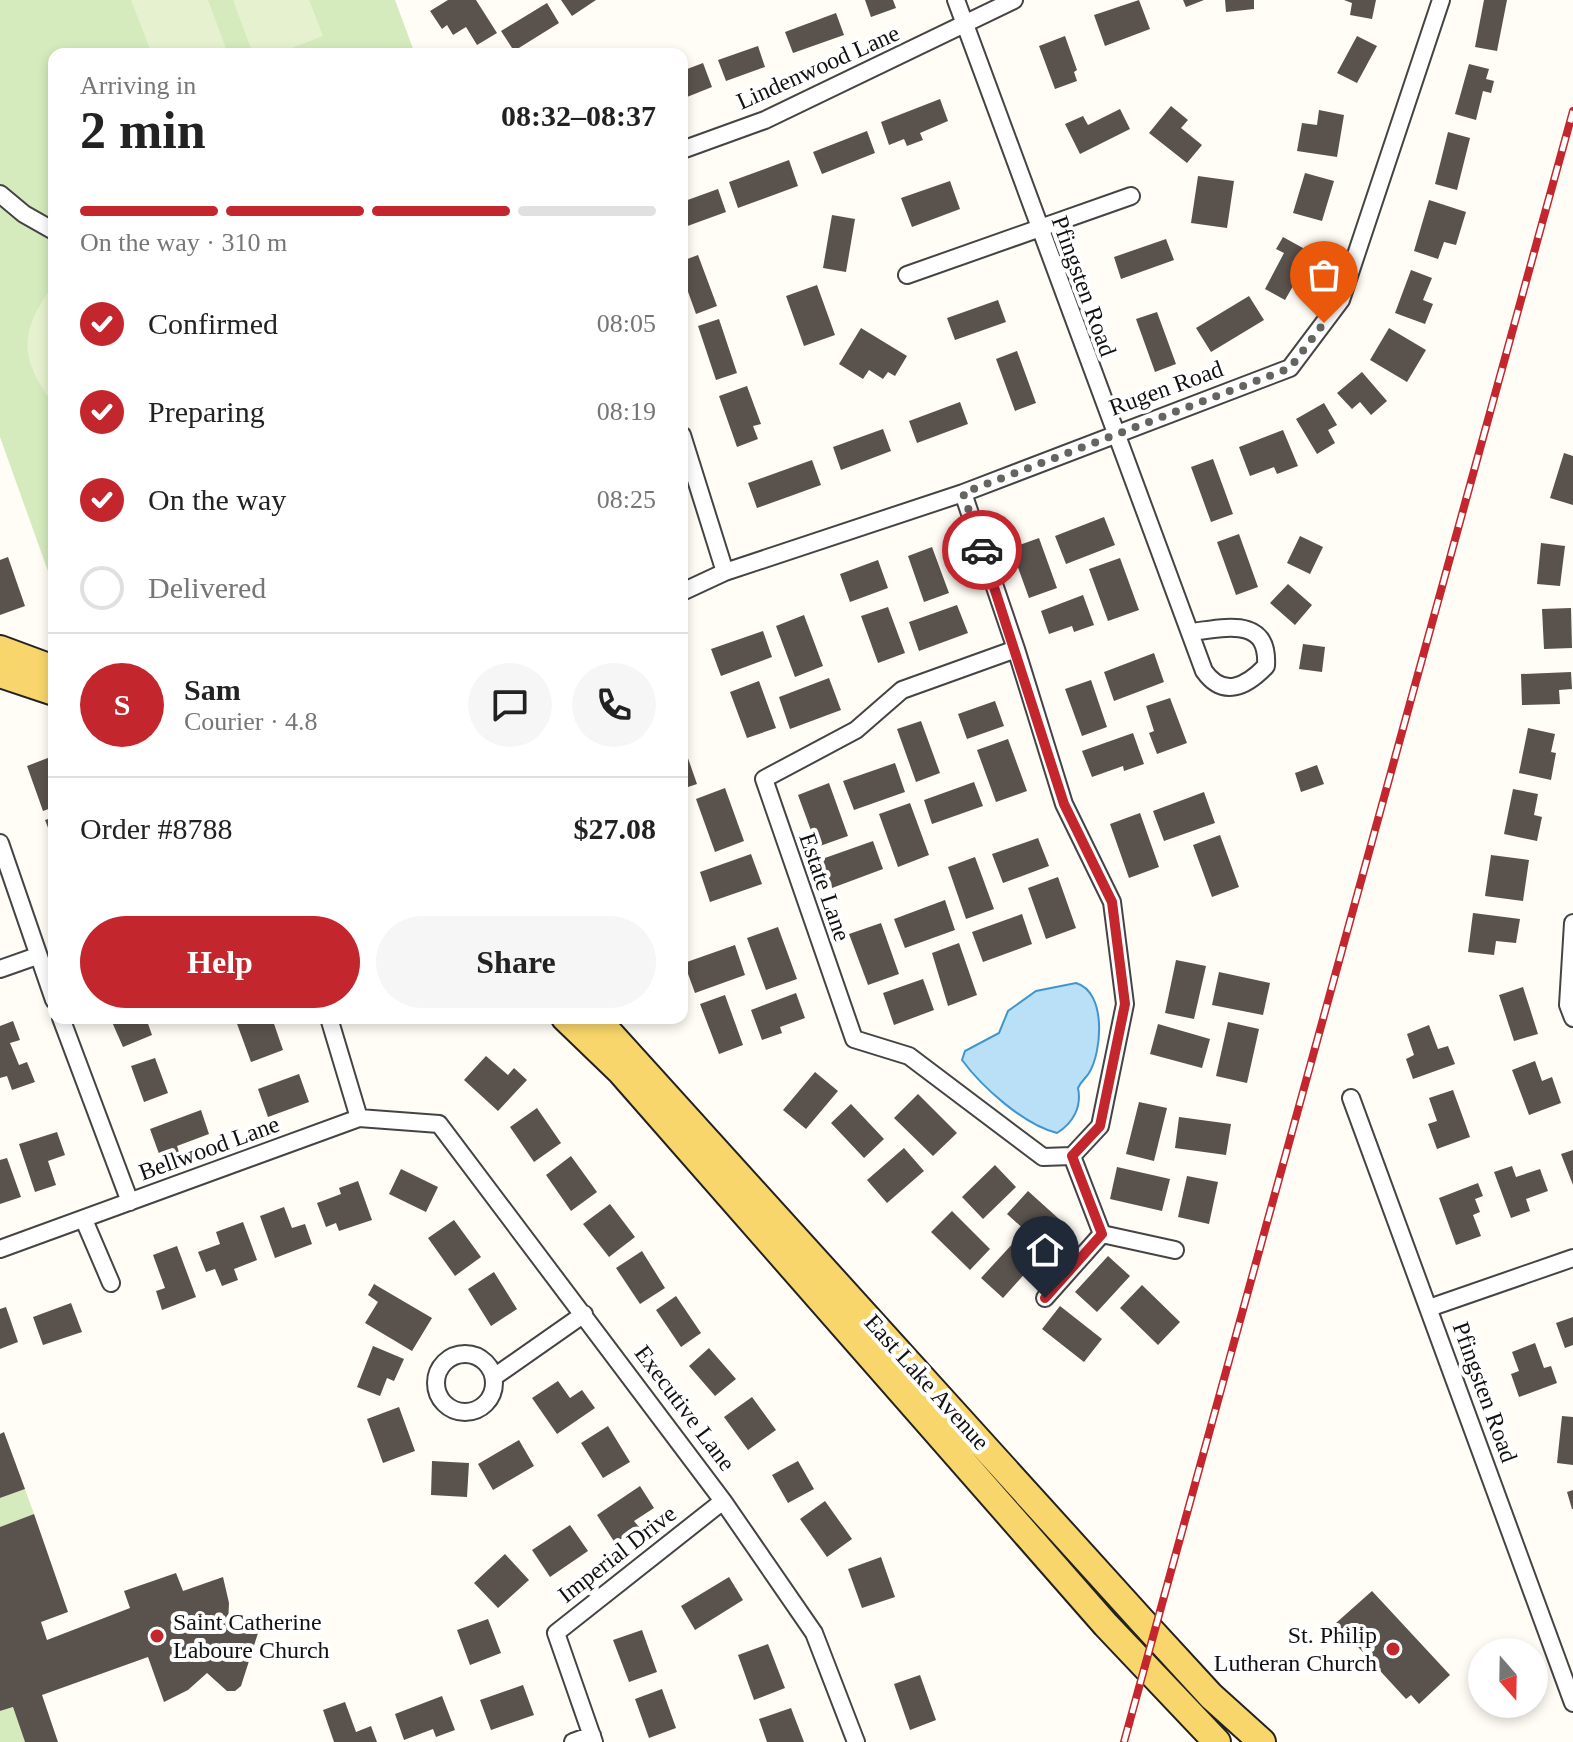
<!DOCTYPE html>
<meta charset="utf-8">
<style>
body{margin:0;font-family:"Times New Roman",serif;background:#f6f6f6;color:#222;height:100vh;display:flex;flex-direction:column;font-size:30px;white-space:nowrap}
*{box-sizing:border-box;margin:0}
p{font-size:26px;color:#767676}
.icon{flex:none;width:44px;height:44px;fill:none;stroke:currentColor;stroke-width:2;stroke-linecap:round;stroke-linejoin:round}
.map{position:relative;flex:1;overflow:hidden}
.panel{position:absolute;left:48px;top:48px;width:640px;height:976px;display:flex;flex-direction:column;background:#fff;border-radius:16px;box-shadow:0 4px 12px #0003}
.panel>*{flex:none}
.needle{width:52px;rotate:160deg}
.fabs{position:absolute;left:1468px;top:1638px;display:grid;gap:16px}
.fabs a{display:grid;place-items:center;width:80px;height:80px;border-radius:50%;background:#fff;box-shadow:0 4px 12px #0003;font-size:40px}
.pin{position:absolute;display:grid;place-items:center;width:68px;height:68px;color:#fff;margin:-82px -34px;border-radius:50% 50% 50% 0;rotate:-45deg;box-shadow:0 0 8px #0007}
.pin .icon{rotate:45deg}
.courier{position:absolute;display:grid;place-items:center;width:80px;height:80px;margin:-40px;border:6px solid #c4262e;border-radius:50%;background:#fff;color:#222;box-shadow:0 2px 10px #0007}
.head em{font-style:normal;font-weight:600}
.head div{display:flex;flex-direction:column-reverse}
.head{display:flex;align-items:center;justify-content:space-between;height:136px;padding:0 32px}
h1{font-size:52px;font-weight:600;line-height:60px}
.bar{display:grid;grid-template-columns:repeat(4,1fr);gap:12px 8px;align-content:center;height:96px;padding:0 32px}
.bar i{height:10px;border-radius:6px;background:#e0e0e0}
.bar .current{background:#c4262e}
.bar p{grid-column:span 4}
.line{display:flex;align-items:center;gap:20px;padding:0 32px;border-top:2px solid #e0e0e0}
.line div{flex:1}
.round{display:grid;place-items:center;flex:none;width:84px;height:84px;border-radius:42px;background:#f6f6f6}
ol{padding:0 32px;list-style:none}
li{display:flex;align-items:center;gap:24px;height:88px}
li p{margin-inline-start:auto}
li .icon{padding:8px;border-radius:50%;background:#c4262e;color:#fff;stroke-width:4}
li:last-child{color:#767676}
li i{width:44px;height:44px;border:4px solid #e0e0e0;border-radius:50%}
.primary-button{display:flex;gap:16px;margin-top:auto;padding:16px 32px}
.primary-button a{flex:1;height:92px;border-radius:48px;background:#c4262e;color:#fff;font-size:32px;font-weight:600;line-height:92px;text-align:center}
.primary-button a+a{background:#f6f6f6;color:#222}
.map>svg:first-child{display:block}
</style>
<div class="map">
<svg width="1573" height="1742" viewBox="0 0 1573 1742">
<rect width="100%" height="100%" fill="#fffdf5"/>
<path fill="#d5ebbd" d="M0 0H395L415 54H54V588L0 437Z
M25 1489 34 1514 0 1527V1498Z
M13 1707 25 1742H0V1711Z"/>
<path fill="#e6f2cf" d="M131 0H208L228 54H152Z
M233 0H309L323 36 276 54H253Z
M54 284V405C18 356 19 332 54 284Z"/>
<path fill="#b9e0f7" stroke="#3f96cf" stroke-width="2" d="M1076 983C1107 992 1102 1052 1089 1073 1086 1078 1081 1081 1078 1088 1082 1107 1073 1123 1057 1133 1024 1125 982 1087 962 1060L965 1051 999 1033 1008 1011 1036 991Z"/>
<path fill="#5a524d" d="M448 0H476L497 33 477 45 466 27 453 35 447 25 442 29 430 11Z
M561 0H596L572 16Z
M865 0H893L896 8 871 17Z
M1139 0 1150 29 1105 46 1094 15Z
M1183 0H1204L1186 7Z
M1225 0H1254V9L1226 12Z
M1344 0H1376L1372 19 1350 15 1352 3Z
M1484 0H1507L1497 51 1475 47Z
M547 3 559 23 514 51 501 31Z
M836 13 844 35 793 53 785 32Z
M1065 36 1077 70 1074 72 1077 81 1055 89 1039 46Z
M1357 36 1377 46 1357 83 1337 73Z
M758 46 765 67 726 81 718 60Z
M703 63 712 87 682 99V71Z
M1469 64 1489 69 1486 79 1494 81 1491 93 1483 91 1476 120 1455 114Z
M940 99 948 121 920 133 923 140 907 146 904 139 889 145 881 122Z
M1171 106 1188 120 1181 128 1202 145 1187 163 1149 133Z
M1120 109 1130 129 1080 154 1065 124 1083 116 1088 125Z
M1319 110 1344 115 1337 157 1297 151 1302 123 1317 125Z
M867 131 875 153 822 174 813 152Z
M1448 132 1470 138 1457 190 1435 184Z
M789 160 798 186 738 208 729 182Z
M1305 173 1334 181 1322 221 1293 213Z
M1198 176 1234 181 1227 228 1191 223Z
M950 181 960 209 912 227 901 198Z
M718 189 726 212 682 228V202Z
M1429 200 1466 212 1456 245 1444 242 1438 259 1414 251Z
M832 215 855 219 846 272 823 268Z
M1283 237 1312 253 1285 300 1265 289 1284 253 1276 249Z
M1166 239 1174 260 1121 279 1114 257Z
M698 255 717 306 696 314 682 275V261Z
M1411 270 1432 278 1423 300 1433 304 1425 324 1395 313Z
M817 285 835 335 804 346 786 296Z
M1249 296 1264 320 1211 352 1196 328Z
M998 300 1006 322 955 340 947 318Z
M1157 312 1176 364 1155 372 1136 319Z
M719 319 737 373 716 380 698 326Z
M861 328 907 356 895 376 888 372 883 379 869 370 863 379 839 364Z
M1389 328 1426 350 1407 382 1370 360Z
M1017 351 1036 403 1015 411 996 359Z
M1362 372 1387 401 1371 415 1360 402 1352 409 1337 393Z
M747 386 761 424 753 426 758 439 737 447 719 396Z
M960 402 968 424 917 443 909 421Z
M1324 403 1337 425 1328 430 1335 443 1317 454 1296 419Z
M883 429 891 451 841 470 833 447Z
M1283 430 1298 466 1277 474 1274 467 1250 476 1239 447Z
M1564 453 1573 456V505L1550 498Z
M1213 459 1233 514 1211 522 1191 467Z
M812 460 821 485 757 508 748 483Z
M1104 517 1115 545 1066 564 1055 536Z
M1239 534 1258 587 1236 595 1217 542Z
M1300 536 1323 547 1310 574 1287 563Z
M1039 538 1057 588 1029 598 1011 548Z
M1541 543 1565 546 1560 586 1537 584Z
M932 547 949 593 924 602 908 556Z
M8 557 25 606 0 615V560Z
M1120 558 1139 610 1108 621 1089 569Z
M878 560 888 588 850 602 840 574Z
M1288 584 1312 605 1295 625 1270 603Z
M1083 595 1094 625 1074 632 1072 626 1049 634 1041 611Z
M957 605 968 633 919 651 909 622Z
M888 607 905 653 878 663 861 616Z
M1571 608 1572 648 1544 649 1542 609Z
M804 615 823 666 795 677 776 626Z
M763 631 772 657 721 676 711 649Z
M1303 644 1325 647 1322 672 1299 669Z
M1154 653 1164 682 1114 701 1104 672Z
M1571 672 1572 689 1559 690 1560 704 1522 705 1521 674Z
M829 678 841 710 790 729 779 697Z
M1091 680 1107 727 1082 736 1065 689Z
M759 681 776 728 747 738 730 692Z
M1170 698 1187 743 1157 754 1149 733 1154 731 1146 706Z
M995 701 1004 726 967 739 958 714Z
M921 721 940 773 916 782 897 729Z
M1528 728 1555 734 1551 752 1556 753 1551 780 1519 773Z
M1133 733 1144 764 1124 771 1123 766 1092 777 1082 751Z
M1008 739 1027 791 996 802 977 750Z
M682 741 697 784 682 789Z
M53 756 54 807 43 811 27 766Z
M895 763 905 792 854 810 843 781Z
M1317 765 1324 784 1301 792 1295 773Z
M974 782 983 806 932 824 924 800Z
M829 783 848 836 817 847 798 795Z
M725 788 744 841 715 852 696 799Z
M1513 789 1538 794 1534 815 1542 817 1537 841 1504 834Z
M1204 792 1215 823 1164 841 1153 811Z
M910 803 929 855 898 867 879 814Z
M1140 813 1159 867 1129 878 1110 824Z
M54 817V843L45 820Z
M1220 835 1239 887 1212 897 1193 845Z
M1038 838 1049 866 1003 883 992 854Z
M873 841 883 869 832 888 822 859Z
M751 854 762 884 710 902 700 872Z
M1491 855 1529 860 1523 901 1485 896Z
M975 857 994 909 966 919 948 867Z
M1058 877 1076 928 1046 939 1028 888Z
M945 900 955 930 905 948 894 919Z
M1473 913 1520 919 1516 943 1496 941 1494 955 1468 952Z
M1022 914 1032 944 983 962 972 932Z
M881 923 899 974 868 985 849 934Z
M778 927 797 979 766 990 747 938Z
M959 943 977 995 948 1006 932 953Z
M735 945 745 975 695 993 684 963Z
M1176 960 1206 966 1194 1019 1165 1013Z
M1219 972 1270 983 1263 1015 1212 1005Z
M923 979 934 1010 894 1025 883 993Z
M1523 987 1538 1034 1514 1041 1499 995Z
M796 993 805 1018 780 1027 782 1033 762 1040 751 1010Z
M725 995 743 1045 719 1054 700 1004Z
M122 1018H146L152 1035 123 1047 112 1022Z
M245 1018H272L283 1050 251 1062 236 1021Z
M13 1021 20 1040 10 1043 19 1065 27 1062 35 1082 12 1090 7 1076 0 1078V1026Z
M1228 1022 1259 1029 1247 1083 1216 1076Z
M1158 1024 1210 1039 1202 1068 1150 1054Z
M1429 1025 1438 1049 1448 1046 1455 1064 1413 1079 1406 1059 1414 1055 1407 1034Z
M486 1056 508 1075 514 1068 527 1080 498 1111 464 1080Z
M155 1058 168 1093 144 1102 131 1066Z
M1535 1061 1542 1081 1552 1077 1561 1103 1529 1115 1512 1070Z
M815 1072 838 1091 806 1129 783 1110Z
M299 1074 309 1102 268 1117 258 1089Z
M1453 1090 1470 1137 1437 1149 1428 1124 1437 1121 1429 1098Z
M918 1094 957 1133 933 1156 894 1118Z
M1139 1102 1167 1108 1154 1161 1126 1154Z
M851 1104 884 1139 864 1158 831 1123Z
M537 1108 561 1143 534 1162 510 1127Z
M201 1110 209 1134 177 1146 180 1155 162 1162 150 1129Z
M1179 1117 1231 1124 1226 1155 1175 1148Z
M57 1132 65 1155 48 1161 56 1185 35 1192 19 1144Z
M904 1148 924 1171 887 1203 867 1180Z
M1573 1150V1185L1561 1154Z
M571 1156 597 1192 571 1211 546 1175Z
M7 1158 21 1197 0 1204V1160Z
M995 1165 1016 1187 983 1219 962 1197Z
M1512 1166 1516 1177 1540 1169 1548 1191 1526 1199 1530 1211 1511 1218 1494 1172Z
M1117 1167 1170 1179 1162 1211 1110 1199Z
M401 1169 438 1187 426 1212 389 1194Z
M1187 1176 1218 1182 1209 1224 1178 1217Z
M358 1181 372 1220 339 1231 336 1223 326 1227 317 1203 341 1194 339 1188Z
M1478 1183 1483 1196 1475 1199 1480 1212 1473 1215 1481 1236 1456 1245 1439 1198Z
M1028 1191 1069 1228 1048 1251 1007 1214Z
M610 1204 635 1237 609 1257 583 1224Z
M284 1207 292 1228 305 1224 312 1244 275 1258 260 1216Z
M952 1211 990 1249 970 1270 931 1232Z
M454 1220 481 1257 455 1276 428 1238Z
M243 1222 257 1260 234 1269 238 1280 222 1286 215 1269 206 1272 198 1252 220 1244 216 1232Z
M1016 1240 1037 1260 1003 1298 981 1278Z
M177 1246 196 1297 162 1310 156 1291 165 1288 153 1255Z
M642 1251 665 1288 640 1304 616 1268Z
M1108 1256 1130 1276 1097 1312 1075 1292Z
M494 1272 517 1309 491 1326 468 1289Z
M374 1284 432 1318 412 1351 365 1323 378 1302 368 1295Z
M1142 1285 1180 1322 1158 1345 1120 1308Z
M676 1296 701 1333 681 1347 656 1310Z
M71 1303 82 1332 43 1345 33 1317Z
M1060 1306 1102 1339 1084 1362 1042 1329Z
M6 1307 18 1342 0 1349V1309Z
M1573 1317V1345L1565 1348 1556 1323Z
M1535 1343 1544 1368 1551 1366 1557 1383 1519 1397 1511 1374 1519 1371 1512 1352Z
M373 1346 404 1359 394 1381 387 1378 380 1396 357 1387Z
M709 1348 736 1379 715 1396 689 1366Z
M558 1381 570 1398 582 1390 595 1408 557 1434 532 1398Z
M752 1397 776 1430 748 1450 724 1417Z
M399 1407 415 1451 383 1463 367 1419Z
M1562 1416 1573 1417V1465L1557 1463Z
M608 1426 630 1462 603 1478 581 1443Z
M4 1432 25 1489 0 1498V1434Z
M519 1440 534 1466 493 1490 478 1464Z
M432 1461 469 1463 467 1497 431 1495Z
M798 1461 814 1489 788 1503 772 1475Z
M640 1486 654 1508 634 1521 639 1527 615 1543 597 1515Z
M1573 1490V1509H1572L1567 1492Z
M825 1501 852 1539 827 1557 800 1519Z
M34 1514 68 1612 41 1622 47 1640 130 1608 124 1591 176 1573 183 1591 223 1577 229 1603 228 1625 259 1630 241 1686 235 1691H227L207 1673 188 1690 164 1702 148 1657 42 1695 58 1742H25L13 1707 0 1711V1527Z
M570 1525 588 1551 550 1577 532 1550Z
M505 1554 529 1580 498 1608 474 1583Z
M881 1557 895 1597 862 1608 848 1569Z
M729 1577 743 1600 695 1630 681 1606Z
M1372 1591 1450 1675 1419 1704 1411 1695 1406 1699 1336 1623Z
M488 1619 501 1653 470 1665 457 1630Z
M642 1630 657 1672 629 1682 613 1640Z
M768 1644 785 1688 754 1700 738 1655Z
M920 1675 936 1720 910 1730 894 1684Z
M523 1685 534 1715 491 1730 480 1700Z
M662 1689 676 1728 649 1738 635 1699Z
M442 1696 455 1730 436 1737 433 1729 404 1740 395 1714Z
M345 1702 356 1732 371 1726 377 1742H334L323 1710Z
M791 1708 804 1742H767L759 1719Z"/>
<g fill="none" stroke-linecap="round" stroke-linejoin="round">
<defs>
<path id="minor" d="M956 0 1204 671C1223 698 1246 687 1266 666 1269 616 1225 628 1191 632
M682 150 765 120 1014 0
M0 194 24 214 54 231
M907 275 1131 196
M682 435 725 572
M963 493 1016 649
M682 592 725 572 963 493 1290 368 1341 300 1441 0
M1016 649 1064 804 1112 902 1125 1004 1100 1126 1072 1156 1043 1157 909 1056 854 1039 764 779 856 730 902 690Z
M0 843 54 1000
M1573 923 1568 1005 1573 1018
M0 969 37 956
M61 1018 130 1202
M329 1018 359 1118
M1351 1098 1573 1703
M1072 1156 1102 1234 1175 1250
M84 1220 111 1283
M0 1249 359 1118 439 1124 723 1501 814 1633 856 1742
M1045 1298 1102 1234
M1429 1308 1573 1258
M436 1383a29 29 0 1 1 58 0a29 29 0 1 1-58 0Z
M494 1377 584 1314
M573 1742 592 1735
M594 1742 556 1633 723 1501"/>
<path id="primary" d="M0 649 54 669
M0 674 54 692
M565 1018 621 1072 1106 1625 1217 1742
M596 1018 1143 1622 1211 1696 1262 1742"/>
</defs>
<use href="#minor" stroke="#444" stroke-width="20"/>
<use href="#primary" stroke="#222" stroke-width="30"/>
<use href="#minor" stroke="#fff" stroke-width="16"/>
<use href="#primary" stroke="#f9d66b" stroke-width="26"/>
<defs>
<path id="rail" d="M1124 1742 1573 111"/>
</defs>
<use href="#rail" stroke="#c4262e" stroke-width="8"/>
<use href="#rail" stroke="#fff" stroke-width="5" stroke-dasharray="15" stroke-linecap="butt"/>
</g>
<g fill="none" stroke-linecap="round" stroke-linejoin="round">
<path stroke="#646461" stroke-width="8" stroke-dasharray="0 14.4" d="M982 550 963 493 1290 368 1324 323"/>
<path stroke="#c4262e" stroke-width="10" d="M982 550 1064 804 1112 902 1125 1004 1100 1126 1072 1156 1102 1234 1045 1298"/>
</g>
<g fill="#c4262e" stroke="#fff" stroke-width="3">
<circle cx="157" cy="1636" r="8"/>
<circle cx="1393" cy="1649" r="8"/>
</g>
<g text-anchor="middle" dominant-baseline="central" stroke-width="8" stroke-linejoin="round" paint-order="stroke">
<g font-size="24" fill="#111" stroke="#fff">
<text transform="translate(818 67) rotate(-24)">Lindenwood Lane</text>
<text transform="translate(1084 286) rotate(70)">Pfingsten Road</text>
<text transform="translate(1166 388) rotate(-20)">Rugen Road</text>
<text transform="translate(825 887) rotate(71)">Estate Lane</text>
<text transform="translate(209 1148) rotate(-20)">Bellwood Lane</text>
<text transform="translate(927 1382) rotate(48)">East Lake Avenue</text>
<text transform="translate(1485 1392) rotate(70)">Pfingsten Road</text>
<text transform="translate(685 1408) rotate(53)">Executive Lane</text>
<text transform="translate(617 1554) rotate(-38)">Imperial Drive</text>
</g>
<g font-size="24" fill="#111" stroke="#fff" text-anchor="start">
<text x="173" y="1622">Saint Catherine<tspan x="173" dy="28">Laboure Church</tspan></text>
<text x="1377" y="1635" text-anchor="end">St. Philip<tspan x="1377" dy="28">Lutheran Church</tspan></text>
</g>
</g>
</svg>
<div class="fabs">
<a><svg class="needle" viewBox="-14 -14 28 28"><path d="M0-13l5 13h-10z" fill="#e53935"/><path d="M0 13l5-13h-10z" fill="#767676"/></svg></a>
</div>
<div class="pin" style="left:1324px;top:323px;background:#ea580c"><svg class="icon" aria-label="bag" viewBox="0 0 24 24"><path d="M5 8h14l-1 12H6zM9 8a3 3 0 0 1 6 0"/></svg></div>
<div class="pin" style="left:1045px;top:1298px;background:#1f2937"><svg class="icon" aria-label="home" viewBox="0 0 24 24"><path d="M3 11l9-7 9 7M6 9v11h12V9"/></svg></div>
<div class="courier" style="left:982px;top:550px"><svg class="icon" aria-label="car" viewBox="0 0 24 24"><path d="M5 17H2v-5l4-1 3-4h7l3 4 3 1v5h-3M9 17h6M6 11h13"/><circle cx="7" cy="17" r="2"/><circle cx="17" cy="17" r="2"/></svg></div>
<section class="panel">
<div class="head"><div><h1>2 min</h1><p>Arriving in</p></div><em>08:32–08:37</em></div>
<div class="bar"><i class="current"></i><i class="current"></i><i class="current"></i><i></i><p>On the way · 310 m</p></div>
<ol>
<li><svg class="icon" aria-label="check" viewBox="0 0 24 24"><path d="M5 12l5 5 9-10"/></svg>Confirmed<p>08:05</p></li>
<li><svg class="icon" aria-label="check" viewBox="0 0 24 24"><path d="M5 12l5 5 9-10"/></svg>Preparing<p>08:19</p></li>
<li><svg class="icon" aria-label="check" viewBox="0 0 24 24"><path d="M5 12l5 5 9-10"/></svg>On the way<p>08:25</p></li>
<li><i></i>Delivered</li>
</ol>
<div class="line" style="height:144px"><b class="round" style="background:#c4262e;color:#fff">S</b><div><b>Sam</b><p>Courier · 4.8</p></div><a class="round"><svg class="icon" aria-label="chat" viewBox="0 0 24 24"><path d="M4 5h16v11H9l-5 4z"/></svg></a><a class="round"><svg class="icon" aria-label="phone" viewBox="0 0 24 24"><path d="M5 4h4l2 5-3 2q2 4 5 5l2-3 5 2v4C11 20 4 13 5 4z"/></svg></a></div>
<div class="line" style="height:104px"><div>Order #8788</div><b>$27.08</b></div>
<div class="primary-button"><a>Help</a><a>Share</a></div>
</section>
</div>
